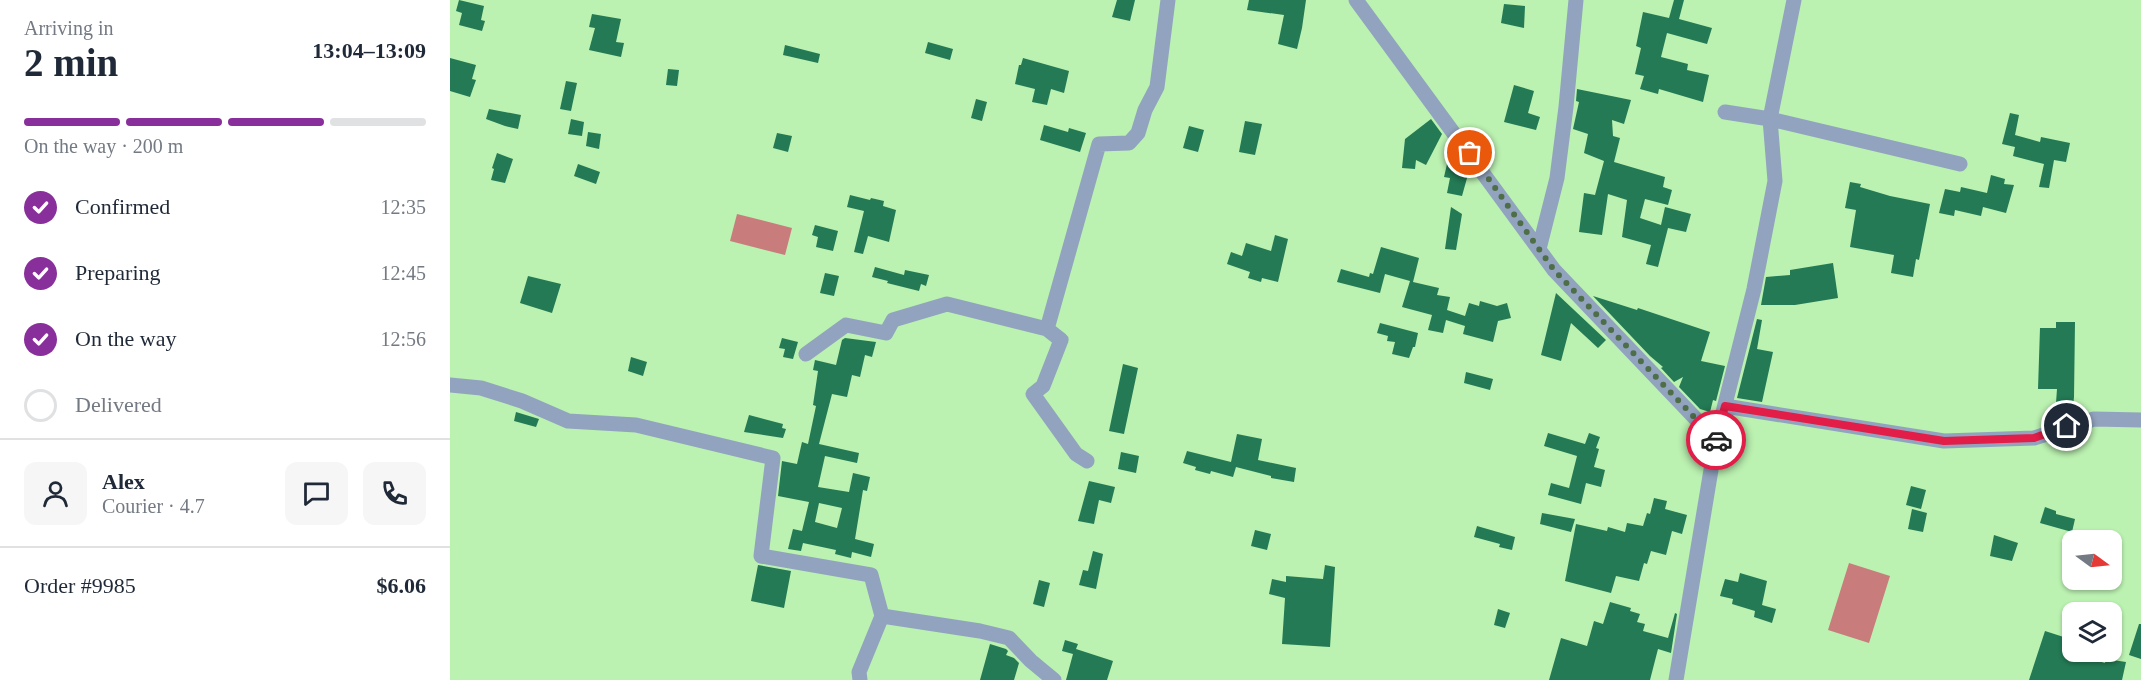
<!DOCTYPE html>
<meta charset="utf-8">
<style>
body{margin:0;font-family:"Times New Roman",serif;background:#f6f6f7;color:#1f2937;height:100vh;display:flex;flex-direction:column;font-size:22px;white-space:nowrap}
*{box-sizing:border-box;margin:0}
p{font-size:20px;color:#747a83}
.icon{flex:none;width:33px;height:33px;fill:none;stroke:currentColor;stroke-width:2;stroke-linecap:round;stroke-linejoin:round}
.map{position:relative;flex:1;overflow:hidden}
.sheet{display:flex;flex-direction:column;background:#fff;width:450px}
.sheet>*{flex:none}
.needle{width:39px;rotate:105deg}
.buttons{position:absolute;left:1612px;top:530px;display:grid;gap:12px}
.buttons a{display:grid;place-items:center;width:60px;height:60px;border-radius:12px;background:#fff;box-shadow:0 2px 4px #0004;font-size:30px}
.pin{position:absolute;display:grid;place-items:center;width:51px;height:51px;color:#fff;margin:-26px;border:3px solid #fff;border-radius:50%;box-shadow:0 2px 6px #0007}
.courier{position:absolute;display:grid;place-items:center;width:60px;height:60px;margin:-30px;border:4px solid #e11d48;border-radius:50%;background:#fff;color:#222;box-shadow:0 2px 8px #0007}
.headline em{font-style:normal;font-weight:800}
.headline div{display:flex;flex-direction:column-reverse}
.headline{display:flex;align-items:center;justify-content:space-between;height:102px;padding:0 24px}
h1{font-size:39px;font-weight:800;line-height:45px}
.bar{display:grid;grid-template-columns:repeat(4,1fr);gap:9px 6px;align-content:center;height:72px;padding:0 24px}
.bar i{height:8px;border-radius:4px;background:#e0e1e3}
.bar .current{background:#892f9b}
.bar p{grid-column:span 4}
.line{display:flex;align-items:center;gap:15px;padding:0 24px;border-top:2px solid #e0e1e3}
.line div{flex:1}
.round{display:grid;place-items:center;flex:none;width:63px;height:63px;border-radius:12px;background:#f6f6f7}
ol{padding:0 24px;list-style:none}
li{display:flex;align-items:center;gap:18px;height:66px}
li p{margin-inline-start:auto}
li .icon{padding:6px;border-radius:50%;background:#892f9b;color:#fff;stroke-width:4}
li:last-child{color:#747a83}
li i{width:33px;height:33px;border:3px solid #e0e1e3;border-radius:50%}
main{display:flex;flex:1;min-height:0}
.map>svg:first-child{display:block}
</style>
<main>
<section class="sheet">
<div class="headline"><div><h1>2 min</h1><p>Arriving in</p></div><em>13:04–13:09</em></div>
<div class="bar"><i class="current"></i><i class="current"></i><i class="current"></i><i></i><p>On the way · 200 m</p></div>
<ol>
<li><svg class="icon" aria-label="check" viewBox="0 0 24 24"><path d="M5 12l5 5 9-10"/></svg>Confirmed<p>12:35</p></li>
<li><svg class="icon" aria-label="check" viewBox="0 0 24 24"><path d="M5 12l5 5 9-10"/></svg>Preparing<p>12:45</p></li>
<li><svg class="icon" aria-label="check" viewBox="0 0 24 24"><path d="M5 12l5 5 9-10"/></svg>On the way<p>12:56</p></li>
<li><i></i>Delivered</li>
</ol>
<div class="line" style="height:108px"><a class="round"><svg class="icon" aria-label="person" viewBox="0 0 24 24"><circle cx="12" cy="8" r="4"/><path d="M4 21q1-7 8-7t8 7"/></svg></a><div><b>Alex</b><p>Courier · 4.7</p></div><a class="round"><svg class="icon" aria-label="chat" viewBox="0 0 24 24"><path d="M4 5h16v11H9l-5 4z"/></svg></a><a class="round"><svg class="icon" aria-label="phone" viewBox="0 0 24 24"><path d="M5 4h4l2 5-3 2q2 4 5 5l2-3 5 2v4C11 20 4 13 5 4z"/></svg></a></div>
<div class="line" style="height:78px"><div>Order #9985</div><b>$6.06</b></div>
</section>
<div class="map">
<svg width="1691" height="680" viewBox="0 0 1691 680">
<rect width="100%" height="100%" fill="#bbf1b1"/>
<path fill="#c87d7c" d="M287 214 342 228 335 255 280 241Z
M1399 563 1440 576 1419 643 1378 630Z"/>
<path fill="#237a54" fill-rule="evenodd" d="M9 0 34 6 31 20 35 21 32 31 9 25 12 13 6 11Z
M667 0H685L680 21 662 17Z
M799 0H856L852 28 847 49 828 44 834 15 797 10Z
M1224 0H1234L1229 19 1262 28 1257 44 1217 33 1211 57 1238 64 1237 70 1259 75 1253 102 1209 89 1208 94 1190 89 1194 76 1185 74 1191 48 1186 46 1193 12 1219 18Z
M1054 4 1075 6 1074 28 1051 23Z
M142 14 171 19 166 42 174 43 171 57 139 50 145 28 139 27Z
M478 42 503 49 500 60 475 53Z
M335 45 370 54 368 63 333 55Z
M0 58 26 65 22 79 26 80 20 97 0 91Z
M573 58 619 71 614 93 601 89 597 105 582 102 585 89 565 84 569 65H571Z
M218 69 229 70 227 86 216 85Z
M116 81 127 83 121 111 110 109Z
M1064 85 1084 91 1078 113 1090 117 1086 130 1054 122Z
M1127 89 1181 100 1174 124 1162 120 1163 136 1170 138 1164 162 1215 177 1213 187 1222 190 1218 205 1195 199 1190 218 1211 225 1215 207 1241 214 1236 232 1218 228 1208 267 1196 264 1201 245 1172 237 1177 200 1158 194 1152 235 1129 232 1134 193 1145 195 1154 161 1134 153 1138 134 1123 129 1129 102 1126 101Z
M526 99 537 102 532 121 521 118Z
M39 109 71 115 68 129 55 126 36 119Z
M1560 113 1569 115 1565 135 1590 142 1591 137 1620 143 1616 162 1604 160 1599 188 1589 187 1594 164 1563 156 1565 147 1552 144Z
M121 119 134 122 132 136 118 134Z
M981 119 992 134 976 165 966 160 965 169 952 168 955 139Z
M795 121 812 124 805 155 789 152Z
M594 125 618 132 619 128 636 133 630 152 590 140Z
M739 126 754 130 748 152 733 148Z
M138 132 151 134 149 149 136 146Z
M327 133 342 136 338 152 323 148Z
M47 153 63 159 55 183 41 180 44 169 42 168Z
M128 164 150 172 146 184 124 176Z
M997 164 1017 168 1019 171 1012 196 997 193 1000 178 994 177Z
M1541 175 1555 179 1554 184 1564 185 1556 213 1533 207 1531 216 1505 210 1504 216 1489 213 1495 189 1510 192 1511 187 1537 193Z
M1400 182 1411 184 1410 187 1440 196 1480 204 1469 260 1466 259 1463 277 1441 273 1444 255 1400 247 1406 210 1395 208Z
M400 195 420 200 421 198 434 201 433 206 446 210 439 242 418 236 413 254 404 252 414 211 397 207Z
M1001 207 1012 214 1006 250 995 249Z
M365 225 388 231 383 251 366 247 368 237 362 235Z
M825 235 838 239 828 282 812 278 811 282 798 278 800 272 777 264 781 252 792 256 796 243 821 251Z
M931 247 969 258 963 282 989 288 987 295 1000 297 997 310 1015 316 1019 303 1029 306 1030 301 1047 306 1057 303 1061 318 1048 321 1043 342 1013 334 1015 326 996 320 993 333 978 330 982 315 952 307 960 281 935 274 930 293 887 282 891 269 919 277 920 273 923 274Z
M1383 263 1388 298 1345 305H1311L1316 277 1340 275V270Z
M425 267 454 275 455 270 479 275 476 286 471 284 469 291 437 283 438 281 422 277Z
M375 273 389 276 384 296 370 293Z
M78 276 111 284 102 313 70 303Z
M1106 293 1156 340 1148 348 1121 323 1111 361 1091 355Z
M1143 296 1187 310 1188 308 1260 332 1251 361 1275 366 1266 401 1263 400 1260 412 1250 409 1229 387 1233 377 1224 382 1211 368 1213 367 1200 356Z
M1307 319 1312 320 1307 349 1323 352 1312 402 1287 398Z
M1606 322H1625L1624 397 1622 416 1615 418 1605 417 1607 389H1588L1590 328H1606Z
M930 323 968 333 965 347H963L959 358 942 354 945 342 937 341 938 336 927 333Z
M332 338 348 342 343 359 333 357 335 349 329 348Z
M395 338 426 342 422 357 415 355 410 377 402 375 397 397 382 394 369 444 409 453 407 463 375 456 368 487 399 492 403 473 420 477 417 491 413 490 405 539 424 544 421 557 402 552 401 558 385 554 386 550 353 543 351 551 338 549 343 529 352 531 359 502 328 496 332 461 347 464 352 442 358 444 366 406 363 405 368 371 363 370 365 360 386 365 392 340ZM369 503 392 508 387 528 365 522Z
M181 357 197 362 193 376 178 371Z
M673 364 688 368 674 434 659 431Z
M1016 372 1043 379 1040 390 1014 383Z
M66 412 89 419 86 427 64 421Z
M299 415 333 424 332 428 336 429 333 438 294 432Z
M1098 433 1135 444 1139 433 1150 437 1146 448 1149 449 1144 467 1155 470 1151 487 1136 483 1131 504 1098 495 1101 483 1119 488 1127 456 1094 446Z
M787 434 812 439 808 460 846 468 844 482 821 478V476L786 467 783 477 761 471 760 474 745 470 746 467 733 463 737 451 781 462Z
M671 452 689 456 686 473 668 469Z
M639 481 665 487 661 503 649 500 644 524 628 521Z
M1461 486 1476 490 1471 509 1456 505Z
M1204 498 1217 501 1215 509 1237 515 1232 534 1222 531 1216 555 1201 551 1197 564 1194 563 1189 581 1166 576 1161 593 1115 581 1126 524 1157 531 1158 527 1175 532 1177 523 1193 526 1197 513 1200 514Z
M1595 507 1606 511V514L1625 519 1622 532 1590 523Z
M1462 509 1477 513 1473 532 1458 529Z
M1092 513 1125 519 1121 532 1090 524Z
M1027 526 1065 537 1062 550 1049 547 1050 544 1024 537Z
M805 530 821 534 817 550 801 546Z
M1544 535 1568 543 1562 561 1540 556Z
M643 551 653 554 646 589 629 585 633 570 638 571Z
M308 565 341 571 334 608 301 601Z
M875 565 885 567 880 647 832 644 835 598 819 594 822 579 836 582V576L873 579Z
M1290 573 1317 581 1312 605 1326 609 1322 623 1304 617 1305 611 1282 604 1283 599 1270 596 1275 579 1288 582Z
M589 580 600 583 594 607 583 604Z
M1160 602 1181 608 1180 611 1190 614 1187 622 1195 624 1193 631 1218 638 1225 613 1227 614 1221 653 1208 649 1200 680H1099L1111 638 1137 646 1144 621 1153 624Z
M1048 609 1060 613 1055 628 1044 625Z
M1689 624H1691V659L1679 655Z
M1595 631 1623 640V651H1636L1634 657 1655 663 1656 659 1676 662 1672 680H1579Z
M615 640 628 644 626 649 663 661 657 680H616L623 654 612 651Z
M540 644 556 649 558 651 556 655 564 658 569 663 564 680H530Z"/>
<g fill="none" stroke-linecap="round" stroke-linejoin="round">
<path stroke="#92a3bf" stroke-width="15" d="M906 0 1104 270 1266 440
M1275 112 1320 119 1510 164
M1089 249 1107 178 1116 107 1126 0
M356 354 396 325 436 333 443 320 497 304 597 329
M0 385 31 388 72 401 118 421 186 425 323 458 311 556 421 575 432 616 530 631 559 638 581 661 604 680
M1275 406 1494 441 1584 438 1644 419 1691 420
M637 461 626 454 583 394 593 386 611 340 597 329 649 144 679 143 688 133 695 110 707 87 718 0
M410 680 409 672 432 616
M1226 680 1266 440 1304 289 1325 181 1320 119 1344 0"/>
</g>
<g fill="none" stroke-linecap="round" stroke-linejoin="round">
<path stroke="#4e6e48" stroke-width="6" stroke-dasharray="0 10.8" d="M1020 153 1104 270 1266 440"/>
<path stroke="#e11d48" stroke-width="8" d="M1266 440 1275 406 1494 441 1584 438 1617 426"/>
</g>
</svg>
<div class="buttons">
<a><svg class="needle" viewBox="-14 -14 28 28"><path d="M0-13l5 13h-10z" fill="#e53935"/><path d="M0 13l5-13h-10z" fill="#747a83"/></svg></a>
<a><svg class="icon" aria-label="layers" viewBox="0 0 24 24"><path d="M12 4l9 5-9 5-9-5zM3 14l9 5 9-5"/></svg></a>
</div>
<div class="pin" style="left:1020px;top:153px;background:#ea580c"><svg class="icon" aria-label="bag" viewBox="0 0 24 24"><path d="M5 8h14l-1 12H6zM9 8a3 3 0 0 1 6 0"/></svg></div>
<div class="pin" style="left:1617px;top:426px;background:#1f2937"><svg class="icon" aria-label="home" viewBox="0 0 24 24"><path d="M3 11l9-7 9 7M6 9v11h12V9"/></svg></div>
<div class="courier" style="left:1266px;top:440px"><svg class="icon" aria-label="car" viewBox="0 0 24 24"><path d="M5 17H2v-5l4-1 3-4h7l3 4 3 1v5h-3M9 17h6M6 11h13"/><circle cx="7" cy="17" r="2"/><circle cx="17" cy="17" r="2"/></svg></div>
</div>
</main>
